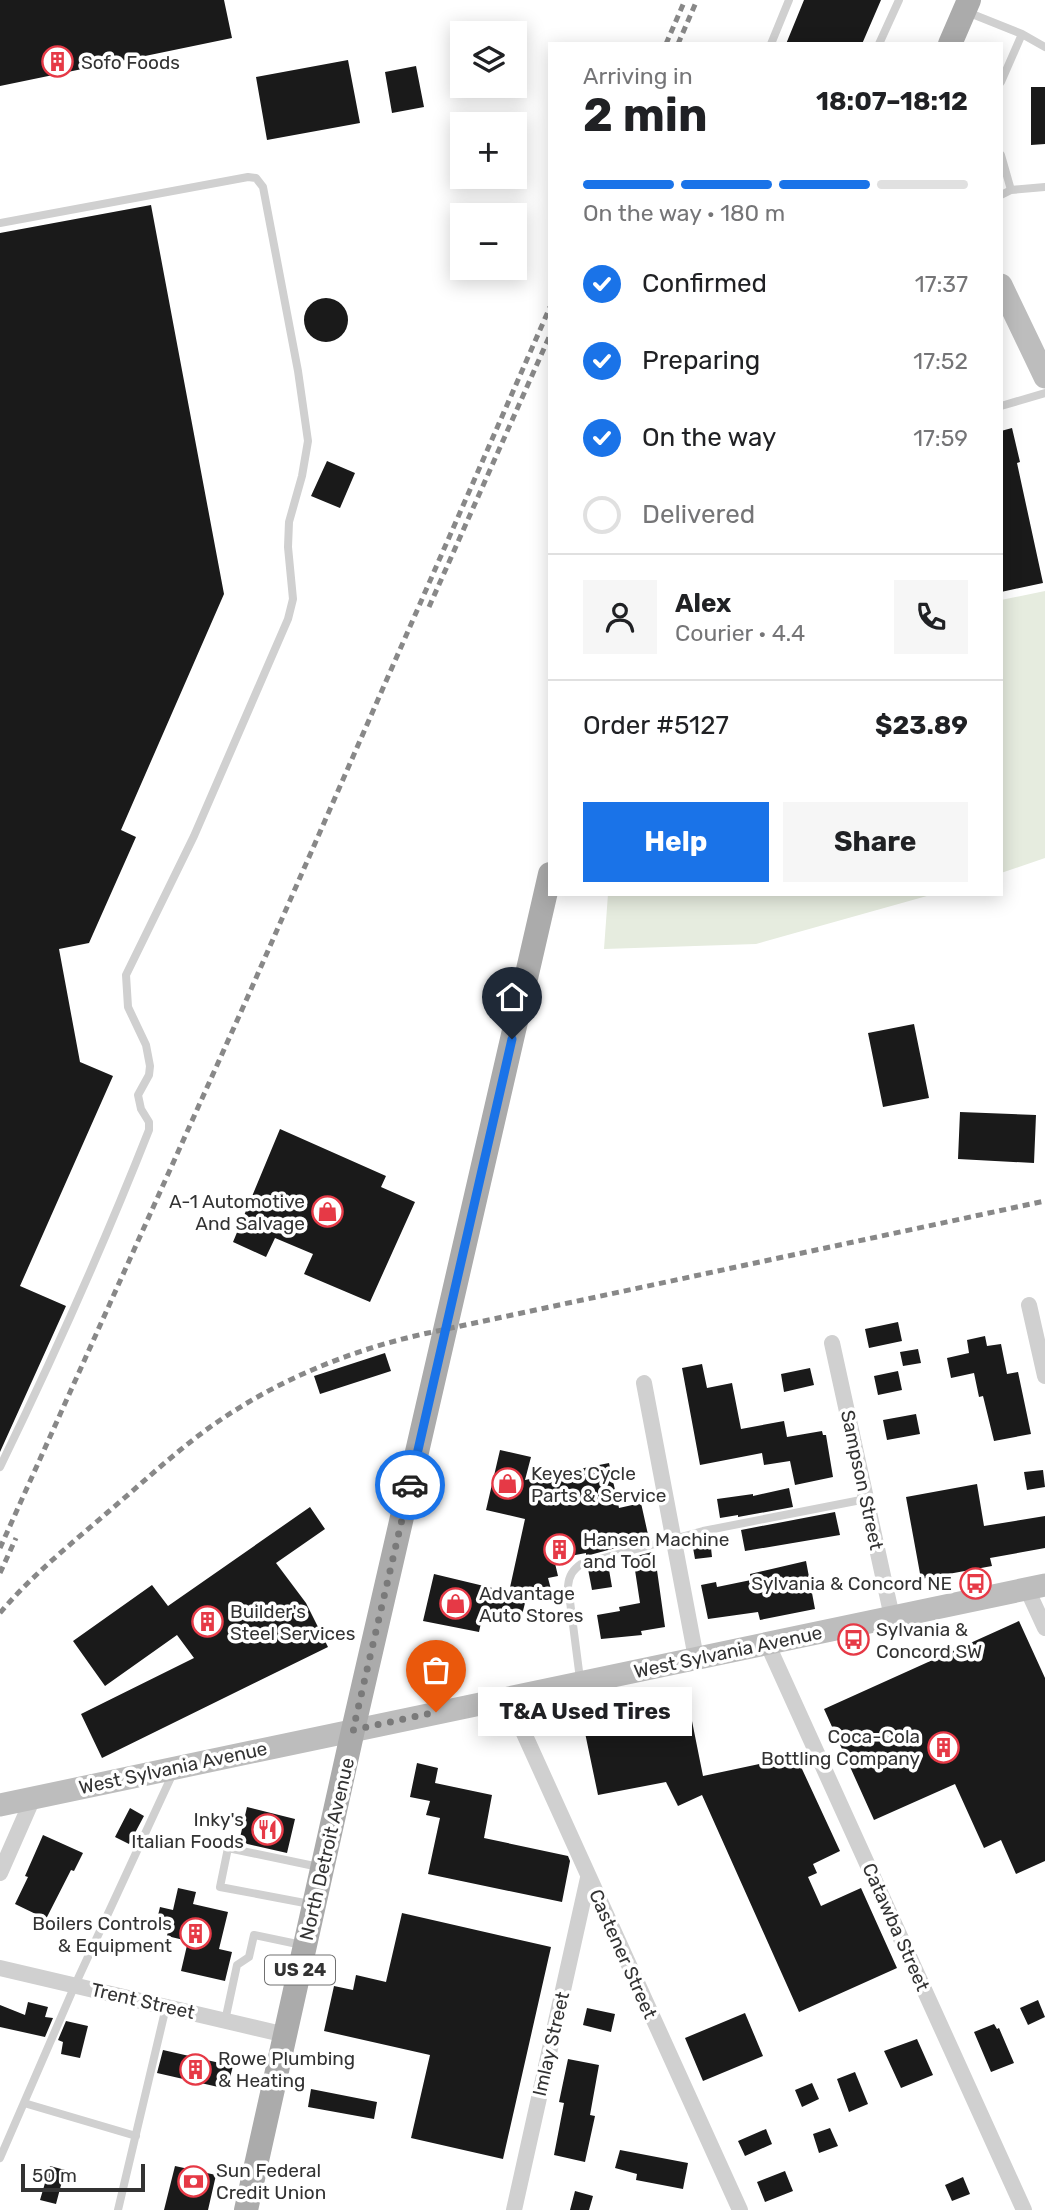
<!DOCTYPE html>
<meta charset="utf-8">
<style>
body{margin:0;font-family:Rubik,sans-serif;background:#f6f6f6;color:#202124;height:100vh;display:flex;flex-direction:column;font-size:26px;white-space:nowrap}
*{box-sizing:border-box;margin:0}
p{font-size:23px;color:#757577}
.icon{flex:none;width:38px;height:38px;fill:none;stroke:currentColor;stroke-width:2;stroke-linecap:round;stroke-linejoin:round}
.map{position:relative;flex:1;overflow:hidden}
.panel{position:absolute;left:548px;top:42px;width:455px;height:854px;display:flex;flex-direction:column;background:#fff;border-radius:0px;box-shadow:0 4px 18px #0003}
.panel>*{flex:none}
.controls{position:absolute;left:450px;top:21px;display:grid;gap:14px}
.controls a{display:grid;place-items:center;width:77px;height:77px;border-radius:0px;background:#fff;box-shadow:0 4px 18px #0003;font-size:35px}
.scale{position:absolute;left:21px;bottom:18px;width:124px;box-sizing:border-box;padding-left:7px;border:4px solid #333;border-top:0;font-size:19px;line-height:24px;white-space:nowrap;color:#333;-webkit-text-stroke:5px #fff;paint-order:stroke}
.pin{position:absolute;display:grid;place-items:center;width:60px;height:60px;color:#fff;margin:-72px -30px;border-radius:50% 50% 50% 0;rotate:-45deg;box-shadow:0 0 7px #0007}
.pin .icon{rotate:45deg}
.courier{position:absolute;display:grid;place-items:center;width:70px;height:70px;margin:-35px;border:5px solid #1a73e8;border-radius:50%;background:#fff;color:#222;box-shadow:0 2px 9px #0007}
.bubble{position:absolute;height:49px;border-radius:0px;background:#fff;box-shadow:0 4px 18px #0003;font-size:23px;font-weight:700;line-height:49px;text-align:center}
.headline em{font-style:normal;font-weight:700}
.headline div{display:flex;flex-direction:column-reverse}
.headline{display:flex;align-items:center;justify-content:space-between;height:119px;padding:0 35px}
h1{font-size:46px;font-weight:700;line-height:52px}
.bar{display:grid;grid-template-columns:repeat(4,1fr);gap:10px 7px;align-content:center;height:84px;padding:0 35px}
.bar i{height:9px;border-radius:5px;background:#e0e0e0}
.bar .active{background:#1a73e8}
.bar p{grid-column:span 4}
.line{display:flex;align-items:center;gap:18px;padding:0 35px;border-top:2px solid #e0e0e0}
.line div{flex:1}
.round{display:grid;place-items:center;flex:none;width:74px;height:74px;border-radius:0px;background:#f6f6f6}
ol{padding:0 35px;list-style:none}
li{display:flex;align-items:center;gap:21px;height:77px}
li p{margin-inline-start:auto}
li .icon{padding:7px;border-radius:50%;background:#1a73e8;color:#fff;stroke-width:4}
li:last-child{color:#757577}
li i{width:38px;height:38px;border:4px solid #e0e0e0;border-radius:50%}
.cta{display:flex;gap:14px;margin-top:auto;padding:14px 35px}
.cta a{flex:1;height:80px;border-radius:0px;background:#1a73e8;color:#fff;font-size:28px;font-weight:700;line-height:80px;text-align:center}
.cta a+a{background:#f6f6f6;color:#202124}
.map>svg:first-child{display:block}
</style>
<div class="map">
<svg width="1045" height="2210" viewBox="0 0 1045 2210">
<rect width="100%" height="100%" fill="#fff"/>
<path fill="#e6ecdf" d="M1045 591V858L1001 873V600Z
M608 894H934L756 944 604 949Z"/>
<path fill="#1a1a1a" d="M0 0H224L232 38 0 86Z
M804 0H881L862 44H786Z
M348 60 360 123 267 140 256 77Z
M416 66 424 107 392 113 385 72Z
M1031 87H1045V144L1031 145Z
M151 205 224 594 121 830 136 837 89 943 59 949 80 1062 113 1076 20 1286 66 1306 0 1452V233Z
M304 320a22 22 0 1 1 44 0a22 22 0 1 1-44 0Z
M1012 428 1020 462 1017 463 1043 583 1001 592V431Z
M327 461 355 473 340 508 311 496Z
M914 1024 929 1098 883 1107 868 1033Z
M960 1112 1036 1115 1034 1163 958 1159Z
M280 1129 386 1176 381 1187 415 1202 370 1302 304 1274 313 1254 275 1238 266 1257 233 1242Z
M898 1322 902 1341 869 1348 865 1329Z
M985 1336 987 1346 1001 1344 1007 1374 1018 1372 1031 1434 994 1441 983 1396 979 1397 974 1373 951 1378 947 1358 969 1353 967 1340Z
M918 1349 921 1363 903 1366 900 1352Z
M385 1353 391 1371 320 1394 314 1376Z
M702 1364 707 1388 732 1383 741 1429 784 1421 787 1437 822 1431 823 1435H826L833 1477 795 1485 790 1461 764 1465 762 1453 700 1465 682 1368Z
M810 1368 814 1385 784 1392 781 1374Z
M898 1371 902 1390 878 1395 874 1376Z
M916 1414 920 1434 887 1440 883 1420Z
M500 1450 531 1457 525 1480 609 1463 619 1508 641 1503 649 1539 586 1556V1553L554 1559 558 1576 548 1578 552 1593 526 1599 521 1619 484 1609 479 1632 423 1621 434 1574 509 1592 525 1519 486 1510Z
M1043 1470 1045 1487 1027 1490 1024 1472Z
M977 1484 984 1526 1045 1516V1548L990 1558 992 1566 921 1579 906 1497Z
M789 1488 793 1507 738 1517V1515L720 1518 717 1499 753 1494V1496Z
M310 1507 325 1529 276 1563 306 1603 328 1647 102 1758 81 1714 194 1658 177 1635 105 1686 73 1641 152 1585 168 1606Z
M835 1512 840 1535 745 1551 741 1530Z
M710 1539 712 1557 695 1559 692 1542Z
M652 1552 653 1556H655L665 1627 641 1631 642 1635 601 1639 597 1615 620 1611 619 1607 640 1603 633 1557Z
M806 1561 815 1609 760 1620 758 1612 708 1619 701 1585 716 1582 717 1587 751 1580 750 1574Z
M608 1564 612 1587 592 1590 588 1569Z
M1019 1621 1045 1678V1861L1016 1874 1001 1840 984 1848 955 1784 874 1820 824 1709Z
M426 1647 447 1651 444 1678 440 1677 438 1692 419 1689Z
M689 1706 703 1776 796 1756 840 1851 813 1864 817 1873 808 1877 821 1906 861 1888 897 1968 799 2012 702 1795 678 1806 666 1782 598 1795 584 1728Z
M417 1763 438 1768 435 1783 492 1795 484 1838 568 1856 570 1861 562 1902 428 1874 440 1818 426 1815 430 1801 410 1797Z
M247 1807 295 1819 287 1853 239 1842Z
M130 1808 144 1816 129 1844 115 1837Z
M43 1835 83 1853 74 1871 71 1870 46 1919 15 1904 28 1877 25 1876Z
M178 1888 196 1892 193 1904 228 1912 219 1949 232 1952 225 1981 181 1971 188 1941 167 1936 168 1931 155 1928 160 1907 173 1910Z
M402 1913 551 1947 503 2159 411 2138 430 2055 324 2031 334 1986 353 1990 356 1975 386 1982Z
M1038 2000 1045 2017 1028 2025 1020 2008Z
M28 2002 48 2007 45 2017 53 2018 45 2037 0 2027V2005L25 2015Z
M587 2008 615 2014 611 2032 583 2025Z
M745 2013 763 2056 703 2081 685 2038Z
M66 2021 88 2026 80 2058 61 2054 63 2042 58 2040Z
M994 2024 997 2029 999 2028 1014 2063 991 2072 974 2032Z
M917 2039 933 2075 901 2088 884 2051Z
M163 2050 233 2066 227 2089 157 2073Z
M568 2059 599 2065 590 2115 595 2116 585 2162 554 2155 564 2103 559 2102Z
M855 2072 868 2104 849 2112 837 2079Z
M812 2083 819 2099 802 2107 795 2090Z
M311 2089 377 2102 374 2119 308 2107Z
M830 2128 838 2146 819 2153 813 2134Z
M766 2129 772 2144 745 2156 738 2141Z
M620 2150 688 2163 683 2189 636 2180 637 2174 615 2168Z
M50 2166 65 2170 56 2204 40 2200Z
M175 2166 216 2175 208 2210H164Z
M785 2171 793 2191 765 2202 757 2182Z
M963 2177 970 2194 952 2201 945 2185Z
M575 2191 593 2196 589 2210H570Z"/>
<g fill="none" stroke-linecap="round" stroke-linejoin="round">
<path stroke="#d0d0d0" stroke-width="8" d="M967 12 1022 34 1045 47
M771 44 789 0
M879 44 899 0
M1001 82 1022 34
M1001 155 1011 190 1045 187
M1001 195 1011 190
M0 223 248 177 256 178 263 187 298 371 308 441 302 476 289 522 288 547 293 599 288 619 194 836 126 975 128 1007 146 1045 150 1066 149 1075 138 1095 141 1109 149 1122V1130C104 1244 54 1356 0 1467
M1001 406 1045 393
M580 1679 568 1586C569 1575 573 1570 581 1564L703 1531 866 1499
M310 1904 220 1887 228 1848 319 1867
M225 2021 237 1965 249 1957 254 1935 302 1945
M24 2103 136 2136
M0 2158 75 1985 173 1773
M118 2210 166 2007"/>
<path stroke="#d0d0d0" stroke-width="16" d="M1029 1305 1045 1376
M832 1343 892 1617
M644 1383 696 1658
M1027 1589 1045 1628
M767 1643 1024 2210
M508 1698 740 2210
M0 1873 33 1798
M0 1968 286 2035
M514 2210 588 1878"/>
<path stroke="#bdbdbd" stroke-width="23" d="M1001 285 1045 377
M0 1805 1045 1585"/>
<path stroke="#ababab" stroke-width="24" d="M950 44 969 0
M246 2210 353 1730 550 874"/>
<path stroke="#888" stroke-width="5" stroke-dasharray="7 5" stroke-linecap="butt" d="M666 44 685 0
M678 44 697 0
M429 607 550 335
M0 1548 249 994 550 307
M0 1573 16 1538
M0 1613C32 1575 71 1544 108 1512 141 1484 172 1455 206 1430 272 1382 349 1350 428 1333L1045 1201"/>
</g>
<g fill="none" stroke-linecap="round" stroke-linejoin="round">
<path stroke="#7a7a7a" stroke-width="7" stroke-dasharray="0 12.6" d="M410 1485 353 1730 436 1712"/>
<path stroke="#1a73e8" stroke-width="9" d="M410 1485 512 1039"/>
</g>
<defs>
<symbol id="building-ring" viewBox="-11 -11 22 22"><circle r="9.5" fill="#fff" stroke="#e63946" stroke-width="1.5"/><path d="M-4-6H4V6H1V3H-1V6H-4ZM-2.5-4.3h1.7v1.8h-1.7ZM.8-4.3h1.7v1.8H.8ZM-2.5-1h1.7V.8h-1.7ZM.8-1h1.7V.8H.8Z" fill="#e63946"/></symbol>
<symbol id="shop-ring" viewBox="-11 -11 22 22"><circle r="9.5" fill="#fff" stroke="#e63946" stroke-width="1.5"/><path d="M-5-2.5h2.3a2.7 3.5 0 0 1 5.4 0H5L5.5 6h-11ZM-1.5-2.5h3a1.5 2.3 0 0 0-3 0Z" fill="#e63946"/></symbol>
<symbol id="bus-ring" viewBox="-11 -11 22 22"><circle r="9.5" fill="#fff" stroke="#e63946" stroke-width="1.5"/><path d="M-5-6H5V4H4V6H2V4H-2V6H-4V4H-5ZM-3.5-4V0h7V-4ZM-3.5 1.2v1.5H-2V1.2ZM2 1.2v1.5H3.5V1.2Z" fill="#e63946"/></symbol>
<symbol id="restaurant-ring" viewBox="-11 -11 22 22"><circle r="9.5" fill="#fff" stroke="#e63946" stroke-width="1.5"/><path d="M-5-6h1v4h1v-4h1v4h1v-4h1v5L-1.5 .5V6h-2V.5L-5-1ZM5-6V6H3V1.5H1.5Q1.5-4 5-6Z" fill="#e63946"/></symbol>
<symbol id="bank-ring" viewBox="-11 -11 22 22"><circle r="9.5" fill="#fff" stroke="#e63946" stroke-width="1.5"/><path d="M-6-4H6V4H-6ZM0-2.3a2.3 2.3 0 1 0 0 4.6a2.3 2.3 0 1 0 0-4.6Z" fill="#e63946"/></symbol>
</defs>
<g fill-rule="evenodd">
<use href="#building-ring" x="40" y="44" width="35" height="35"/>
<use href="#shop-ring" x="310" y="1194" width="35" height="35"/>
<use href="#shop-ring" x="490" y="1466" width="35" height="35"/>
<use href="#building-ring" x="542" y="1532" width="35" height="35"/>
<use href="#bus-ring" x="958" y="1566" width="35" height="35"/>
<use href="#shop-ring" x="438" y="1586" width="35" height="35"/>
<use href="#building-ring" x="190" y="1604" width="35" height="35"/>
<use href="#bus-ring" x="836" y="1622" width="35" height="35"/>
<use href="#building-ring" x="926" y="1730" width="35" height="35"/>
<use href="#restaurant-ring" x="250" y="1812" width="35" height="35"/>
<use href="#building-ring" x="178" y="1916" width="35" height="35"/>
<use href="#building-ring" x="178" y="2052" width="35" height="35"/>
<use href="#bank-ring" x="176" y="2164" width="35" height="35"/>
</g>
<g text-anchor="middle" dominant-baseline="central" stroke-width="7" stroke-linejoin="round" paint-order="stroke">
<rect fill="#fff" stroke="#707070" stroke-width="2" x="265" y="1955.5" width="70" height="29" rx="5"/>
<g font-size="18" font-weight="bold" fill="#333">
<text x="300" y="1970">US 24</text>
</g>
<g font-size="19" fill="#333" stroke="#fff" text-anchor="start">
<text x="81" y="62">Sofo Foods</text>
<text x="305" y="1201" text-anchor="end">A-1 Automotive<tspan x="305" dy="22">And Salvage</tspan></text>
<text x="531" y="1473">Keyes Cycle<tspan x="531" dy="22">Parts &amp; Service</tspan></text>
<text x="583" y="1539">Hansen Machine<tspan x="583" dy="22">and Tool</tspan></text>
<text x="952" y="1583" text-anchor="end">Sylvania &amp; Concord NE</text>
<text x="479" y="1593">Advantage<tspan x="479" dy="22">Auto Stores</tspan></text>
<text x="230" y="1611">Builder's<tspan x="230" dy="22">Steel Services</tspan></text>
<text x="876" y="1629">Sylvania &amp;<tspan x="876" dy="22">Concord SW</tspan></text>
<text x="920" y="1736" text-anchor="end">Coca-Cola<tspan x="920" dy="22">Bottling Company</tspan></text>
<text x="244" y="1819" text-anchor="end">Inky's<tspan x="244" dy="22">Italian Foods</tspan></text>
<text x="172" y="1923" text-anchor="end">Boilers Controls<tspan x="172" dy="22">&amp; Equipment</tspan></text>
<text x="218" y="2058">Rowe Plumbing<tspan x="218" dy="22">&amp; Heating</tspan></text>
<text x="216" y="2170">Sun Federal<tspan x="216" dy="22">Credit Union</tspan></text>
</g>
<g font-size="19" fill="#333" stroke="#fff">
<text transform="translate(862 1480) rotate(78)">Sampson Street</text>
<text transform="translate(728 1652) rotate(-12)">West Sylvania Avenue</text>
<text transform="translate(173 1768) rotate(-12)">West Sylvania Avenue</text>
<text transform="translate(327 1849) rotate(-77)">North Detroit Avenue</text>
<text transform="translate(896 1927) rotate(66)">Catawba Street</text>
<text transform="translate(623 1954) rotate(66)">Castener Street</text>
<text transform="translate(143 2001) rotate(13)">Trent Street</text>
<text transform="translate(551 2044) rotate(-77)">Imlay Street</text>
</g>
</g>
</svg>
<div class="controls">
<a><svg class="icon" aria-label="layers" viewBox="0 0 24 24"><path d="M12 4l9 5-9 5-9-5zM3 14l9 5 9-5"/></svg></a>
<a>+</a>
<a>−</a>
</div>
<div class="scale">50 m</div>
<div class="pin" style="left:436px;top:1712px;background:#ea580c"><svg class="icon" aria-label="bag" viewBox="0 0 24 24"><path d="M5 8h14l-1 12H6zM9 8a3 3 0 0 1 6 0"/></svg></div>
<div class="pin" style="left:512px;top:1039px;background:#1f2937"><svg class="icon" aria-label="home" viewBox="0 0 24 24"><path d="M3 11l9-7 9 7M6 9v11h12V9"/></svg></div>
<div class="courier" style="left:410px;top:1485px"><svg class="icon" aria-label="car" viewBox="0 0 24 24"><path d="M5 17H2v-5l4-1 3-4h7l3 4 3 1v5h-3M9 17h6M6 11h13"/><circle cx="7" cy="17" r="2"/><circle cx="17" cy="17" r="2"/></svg></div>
<div class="bubble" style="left:478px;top:1687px;width:214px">T&amp;A Used Tires</div>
<section class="panel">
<div class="headline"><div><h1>2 min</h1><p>Arriving in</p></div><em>18:07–18:12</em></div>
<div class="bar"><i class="active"></i><i class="active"></i><i class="active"></i><i></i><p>On the way · 180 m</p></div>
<ol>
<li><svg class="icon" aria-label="check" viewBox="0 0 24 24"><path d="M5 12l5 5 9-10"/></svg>Confirmed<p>17:37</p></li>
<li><svg class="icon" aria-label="check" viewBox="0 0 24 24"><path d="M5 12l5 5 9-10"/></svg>Preparing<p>17:52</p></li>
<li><svg class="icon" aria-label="check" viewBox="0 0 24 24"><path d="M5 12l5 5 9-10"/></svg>On the way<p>17:59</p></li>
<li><i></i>Delivered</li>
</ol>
<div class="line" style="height:126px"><a class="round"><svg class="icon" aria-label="person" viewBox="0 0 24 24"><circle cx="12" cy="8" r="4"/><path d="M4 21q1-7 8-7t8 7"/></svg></a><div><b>Alex</b><p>Courier · 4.4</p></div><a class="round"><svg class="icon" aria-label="phone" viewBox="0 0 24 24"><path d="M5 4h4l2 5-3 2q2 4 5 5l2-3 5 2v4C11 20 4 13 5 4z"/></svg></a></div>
<div class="line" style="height:91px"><div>Order #5127</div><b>$23.89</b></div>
<div class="cta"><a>Help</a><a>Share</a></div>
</section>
</div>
